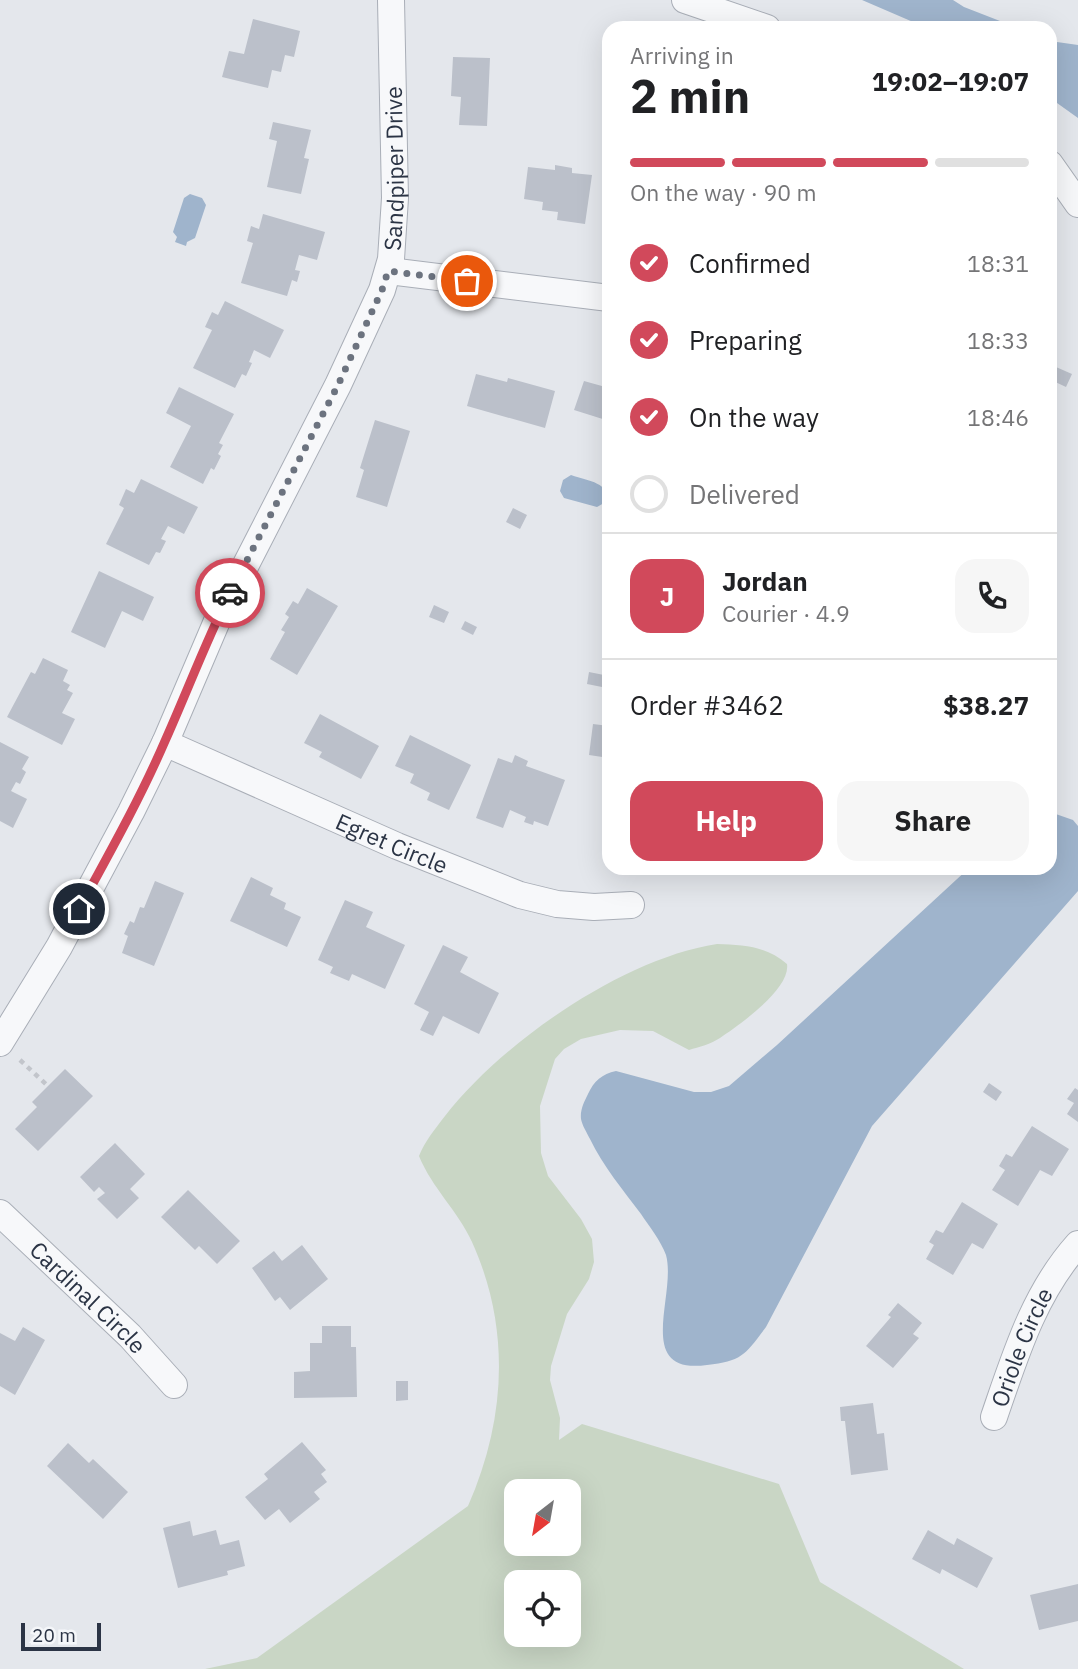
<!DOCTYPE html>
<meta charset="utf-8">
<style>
body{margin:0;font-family:"IBM Plex Sans",sans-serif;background:#f6f6f6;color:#202124;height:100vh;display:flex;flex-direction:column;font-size:26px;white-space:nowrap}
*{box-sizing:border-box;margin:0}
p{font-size:23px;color:#757577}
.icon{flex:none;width:38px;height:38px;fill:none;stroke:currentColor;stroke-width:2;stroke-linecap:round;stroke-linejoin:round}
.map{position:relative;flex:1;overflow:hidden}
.drawer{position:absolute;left:602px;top:21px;width:455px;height:854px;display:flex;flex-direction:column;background:#fff;border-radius:21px;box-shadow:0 7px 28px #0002}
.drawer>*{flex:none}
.needle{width:46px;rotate:211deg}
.controls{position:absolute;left:504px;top:1479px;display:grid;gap:14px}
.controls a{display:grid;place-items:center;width:77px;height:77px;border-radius:14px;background:#fff;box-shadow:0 7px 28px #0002;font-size:35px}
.scale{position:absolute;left:21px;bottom:18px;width:80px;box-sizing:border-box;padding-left:7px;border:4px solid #2b3445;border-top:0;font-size:19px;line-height:24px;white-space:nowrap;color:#2b3445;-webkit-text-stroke:5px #f4f6f9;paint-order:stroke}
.pin{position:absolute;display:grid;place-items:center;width:60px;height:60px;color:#fff;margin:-30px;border:4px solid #fff;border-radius:50%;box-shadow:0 2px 7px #0007}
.courier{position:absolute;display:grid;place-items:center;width:70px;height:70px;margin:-35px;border:5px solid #d1495b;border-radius:50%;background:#fff;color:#222;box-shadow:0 2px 9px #0007}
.overview em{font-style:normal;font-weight:700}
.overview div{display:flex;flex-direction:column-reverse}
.overview{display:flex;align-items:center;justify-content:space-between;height:119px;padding:0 28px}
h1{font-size:46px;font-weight:700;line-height:52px}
.bar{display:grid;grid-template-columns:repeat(4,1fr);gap:10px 7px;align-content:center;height:84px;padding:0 28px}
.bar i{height:9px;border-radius:5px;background:#e0e0e0}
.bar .on{background:#d1495b}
.bar p{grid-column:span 4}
.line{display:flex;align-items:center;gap:18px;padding:0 28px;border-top:2px solid #e0e0e0}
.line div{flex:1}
.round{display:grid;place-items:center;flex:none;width:74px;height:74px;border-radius:21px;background:#f6f6f6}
ol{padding:0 28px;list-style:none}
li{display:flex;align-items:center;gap:21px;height:77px}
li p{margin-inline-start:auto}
li .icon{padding:7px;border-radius:50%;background:#d1495b;color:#fff;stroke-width:4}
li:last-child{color:#757577}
li i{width:38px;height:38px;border:4px solid #e0e0e0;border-radius:50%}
.action{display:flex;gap:14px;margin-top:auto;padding:14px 28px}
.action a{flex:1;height:80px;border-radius:21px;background:#d1495b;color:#fff;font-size:28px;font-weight:700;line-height:80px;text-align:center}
.action a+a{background:#f6f6f6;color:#202124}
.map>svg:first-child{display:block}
</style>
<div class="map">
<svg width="1078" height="1669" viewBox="0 0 1078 1669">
<rect width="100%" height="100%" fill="#e4e7ec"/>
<path fill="#c9d6c5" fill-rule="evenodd" d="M717 944C744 945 766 946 787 964 791 989 739 1025 720 1038 711 1044 699 1047 689 1050L653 1031 620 1030 581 1039 564 1049 555 1059 540 1106 541 1153 548 1176 581 1219 592 1239 594 1262 589 1279 567 1314 551 1366 550 1380 560 1418 559 1440 582 1424 779 1484 820 1582 964 1669H205L257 1658 468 1506C506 1420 511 1328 472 1242 458 1211 432 1188 419 1156 425 1141 435 1129 445 1116 502 1042 624 958 717 944ZM569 1491V1544H516V1491ZM516 1582H569V1634H516Z"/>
<path fill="#9fb4cc" d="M862 0H953L964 7 1018 28H927Z
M1050 41 1078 45V118L1050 98Z
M190 194 202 198 206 205 195 238 187 242 186 246 175 242 177 237 173 232 184 198Z
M571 475C590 482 609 481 609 505L604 503 597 507 564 498 560 491 563 480Z
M1050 812 1073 820 1078 826V891L872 1126 766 1327C745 1355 742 1361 707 1365 633 1375 677 1295 666 1255 661 1241 649 1226 641 1214 623 1190 603 1166 590 1139 587 1133 582 1125 581 1119 580 1110 584 1102 588 1094 594 1081 602 1074 616 1071L694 1092H711L729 1086 777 1045 969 868H1050Z"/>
<path fill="#bbc0ca" d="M253 19 300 31 294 57 285 55 281 72 272 70 268 88 222 77 229 51 244 54Z
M453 57 490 58 487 126 459 125 461 97 451 96Z
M273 122 311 130 304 158 309 159 301 194 267 187 277 141 269 139Z
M555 165 572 168V173L592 175 585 224 557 220 558 212 542 210 543 202 524 199 528 167 555 170Z
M263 214 325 232 317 260 299 255 295 270 300 271 297 282 292 280 287 296 241 283 253 243 247 241 251 226 259 229Z
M225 301 284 330 270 358 254 350 249 362 252 363 246 376 242 374 235 388 193 368 212 330 205 327 212 312 218 315Z
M1056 367 1072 374 1066 387 1051 380Z
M476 374 507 382 508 378 555 391 545 428 467 406Z
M584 381 609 388V421L574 410Z
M179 387 234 414 219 443 223 445 218 454 221 456 214 470 211 468 203 484 170 467 191 426 166 413Z
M375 420 410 431 387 507 356 497 364 470 360 468Z
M608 424H609V447L602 445Z
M141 479 198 507 184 534 168 526 161 539 166 541 160 553 156 552 149 565 106 544 124 508 119 505 126 489 134 493Z
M513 508 527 515 520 529 506 522Z
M99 571 154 597 143 621 122 611 105 648 71 632Z
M307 588 338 606 297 675 270 659 285 632 281 630 289 617 285 614 293 601 298 604Z
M434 605 449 612 444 623 429 617Z
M465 621 477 627 473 635 461 629Z
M43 658 68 670 63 681 70 685 67 690 73 693 62 713 75 719 62 745 7 717 31 672 35 674Z
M589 672 604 675 602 687 587 684Z
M320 714 379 746 361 779 319 757 322 752 304 743Z
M593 724 609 726V758L589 755Z
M410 735 471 765 449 810 427 800 430 793 410 783 414 774 395 766Z
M0 742 29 757 22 769 26 772 20 784 16 782 11 791 27 799 13 828 0 821Z
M515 755 528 761 526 766 565 780 548 826 534 821 533 825 524 822 526 817 510 810 503 828 476 818 498 758 512 763Z
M251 877 273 888 270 895 286 903 284 909 301 917 287 947 230 921Z
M155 881 184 893 154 966 122 953 128 936 124 934 130 921 134 923 140 907 144 908Z
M345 900 373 912 366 927 405 945 385 989 352 974 349 981 330 973 333 967 318 960Z
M443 945 468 957 460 972 499 993 479 1034 443 1016 433 1036 420 1030 429 1012 414 1004Z
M65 1069 93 1096 38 1151 15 1129 37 1107 32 1102Z
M989 1083 1002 1092 996 1101 983 1092Z
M1075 1088 1078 1090V1122L1067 1114 1074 1103 1067 1099Z
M1032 1126 1069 1149 1052 1176 1040 1170 1018 1206 992 1190 1005 1170 999 1166 1006 1154 1012 1157Z
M115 1143 145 1174 130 1189 139 1198 117 1219 97 1199 105 1193 99 1187 94 1192 80 1177Z
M188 1190 240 1241 217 1264 199 1246 195 1250 161 1217Z
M962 1202 998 1224 983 1249 972 1243 953 1275 926 1259 934 1245 929 1242 936 1230 943 1233Z
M302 1245 328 1279 290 1310 280 1297 275 1301 252 1268 274 1251 282 1261Z
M898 1303 922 1323 913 1334 919 1338 893 1368 866 1346 891 1317 888 1315Z
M322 1326H351V1347H356L357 1397 294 1398V1372L310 1371V1343H322Z
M23 1327 45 1340 15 1395 0 1386V1333L15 1341Z
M396 1381H408V1400L396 1401Z
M873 1403 877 1434 884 1433 888 1470 851 1475 845 1421H841L840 1407Z
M302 1442 326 1470 321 1474 327 1482 314 1492 320 1499 290 1523 279 1509 265 1520 245 1497 268 1479 264 1474Z
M68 1443 89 1463 93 1459 128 1492 103 1519 47 1466Z
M190 1521 193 1536 216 1530 220 1545 239 1540 245 1566 227 1571 228 1575 178 1588 163 1528Z
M928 1530 954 1545 957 1538 993 1558 977 1588 942 1569 940 1574 912 1559Z
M1078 1584V1621L1039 1630 1030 1595Z"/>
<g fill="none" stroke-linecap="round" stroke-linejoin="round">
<defs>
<g id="street">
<path d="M685 0 767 28"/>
<path d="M1050 164 1078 204"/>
<path d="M389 271 609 298"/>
<path id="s1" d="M165 743 397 846 520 895 557 904 594 907 631 905"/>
<path id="s2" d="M0 1043 59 947 131 812 165 743 217 621 338 385 382 290 391 259 395 198 391 0"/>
<path id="s3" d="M0 1213 130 1336 174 1385"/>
<path id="s4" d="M994 1417C1015 1356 1034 1293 1078 1244"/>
</g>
</defs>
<use href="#street" stroke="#a9aeb7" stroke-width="28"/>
<path stroke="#c2c5cb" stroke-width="4.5" stroke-dasharray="5 5" stroke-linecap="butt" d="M20 1060 48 1086"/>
<use href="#street" stroke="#f7f8fa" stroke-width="26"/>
</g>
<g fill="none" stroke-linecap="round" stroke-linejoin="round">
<path stroke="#6c737f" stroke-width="7" stroke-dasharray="0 12.6" d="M230 593 338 385 382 290 388 271 467 281"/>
<path stroke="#d1495b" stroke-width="9" d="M79 909C109 854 140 799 165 741 187 692 206 641 230 593"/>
</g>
<g text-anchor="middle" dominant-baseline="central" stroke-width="6" stroke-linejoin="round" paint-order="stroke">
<g font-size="23" fill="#2b3445" stroke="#f4f6f9">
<text stroke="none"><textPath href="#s2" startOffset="968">Sandpiper Drive</textPath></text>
<text stroke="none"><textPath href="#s1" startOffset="248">Egret Circle</textPath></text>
<text stroke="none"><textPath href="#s3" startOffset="122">Cardinal Circle</textPath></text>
<text stroke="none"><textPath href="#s4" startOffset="75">Oriole Circle</textPath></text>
</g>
</g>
</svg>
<div class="controls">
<a><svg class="needle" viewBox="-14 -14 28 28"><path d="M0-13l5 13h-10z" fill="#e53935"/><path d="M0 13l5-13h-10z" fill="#757577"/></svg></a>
<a><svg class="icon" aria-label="locate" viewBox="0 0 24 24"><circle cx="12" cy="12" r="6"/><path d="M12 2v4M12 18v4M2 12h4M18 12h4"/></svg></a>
</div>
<div class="scale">20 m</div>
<div class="pin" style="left:467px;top:281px;background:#ea580c"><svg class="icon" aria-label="bag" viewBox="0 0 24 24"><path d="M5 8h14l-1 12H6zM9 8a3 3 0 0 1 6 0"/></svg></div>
<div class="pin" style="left:79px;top:909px;background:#1f2937"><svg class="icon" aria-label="home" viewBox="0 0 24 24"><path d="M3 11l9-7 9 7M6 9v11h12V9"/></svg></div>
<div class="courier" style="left:230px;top:593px"><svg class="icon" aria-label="car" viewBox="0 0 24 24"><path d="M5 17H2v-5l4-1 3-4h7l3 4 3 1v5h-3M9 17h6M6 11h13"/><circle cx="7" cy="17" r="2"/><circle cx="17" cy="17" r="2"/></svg></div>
<section class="drawer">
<div class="overview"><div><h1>2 min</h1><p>Arriving in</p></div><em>19:02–19:07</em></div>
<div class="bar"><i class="on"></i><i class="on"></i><i class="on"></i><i></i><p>On the way · 90 m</p></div>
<ol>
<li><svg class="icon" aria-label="check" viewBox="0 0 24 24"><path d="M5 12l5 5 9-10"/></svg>Confirmed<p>18:31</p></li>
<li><svg class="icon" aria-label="check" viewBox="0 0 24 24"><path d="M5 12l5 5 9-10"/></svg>Preparing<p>18:33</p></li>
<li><svg class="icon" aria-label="check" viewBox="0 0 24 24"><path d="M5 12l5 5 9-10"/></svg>On the way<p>18:46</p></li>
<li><i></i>Delivered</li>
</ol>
<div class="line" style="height:126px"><b class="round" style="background:#d1495b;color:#fff">J</b><div><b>Jordan</b><p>Courier · 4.9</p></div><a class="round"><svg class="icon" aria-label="phone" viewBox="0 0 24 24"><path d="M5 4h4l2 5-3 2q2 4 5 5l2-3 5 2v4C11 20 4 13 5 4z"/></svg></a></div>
<div class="line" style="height:91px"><div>Order #3462</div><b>$38.27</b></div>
<div class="action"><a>Help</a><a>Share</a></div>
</section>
</div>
